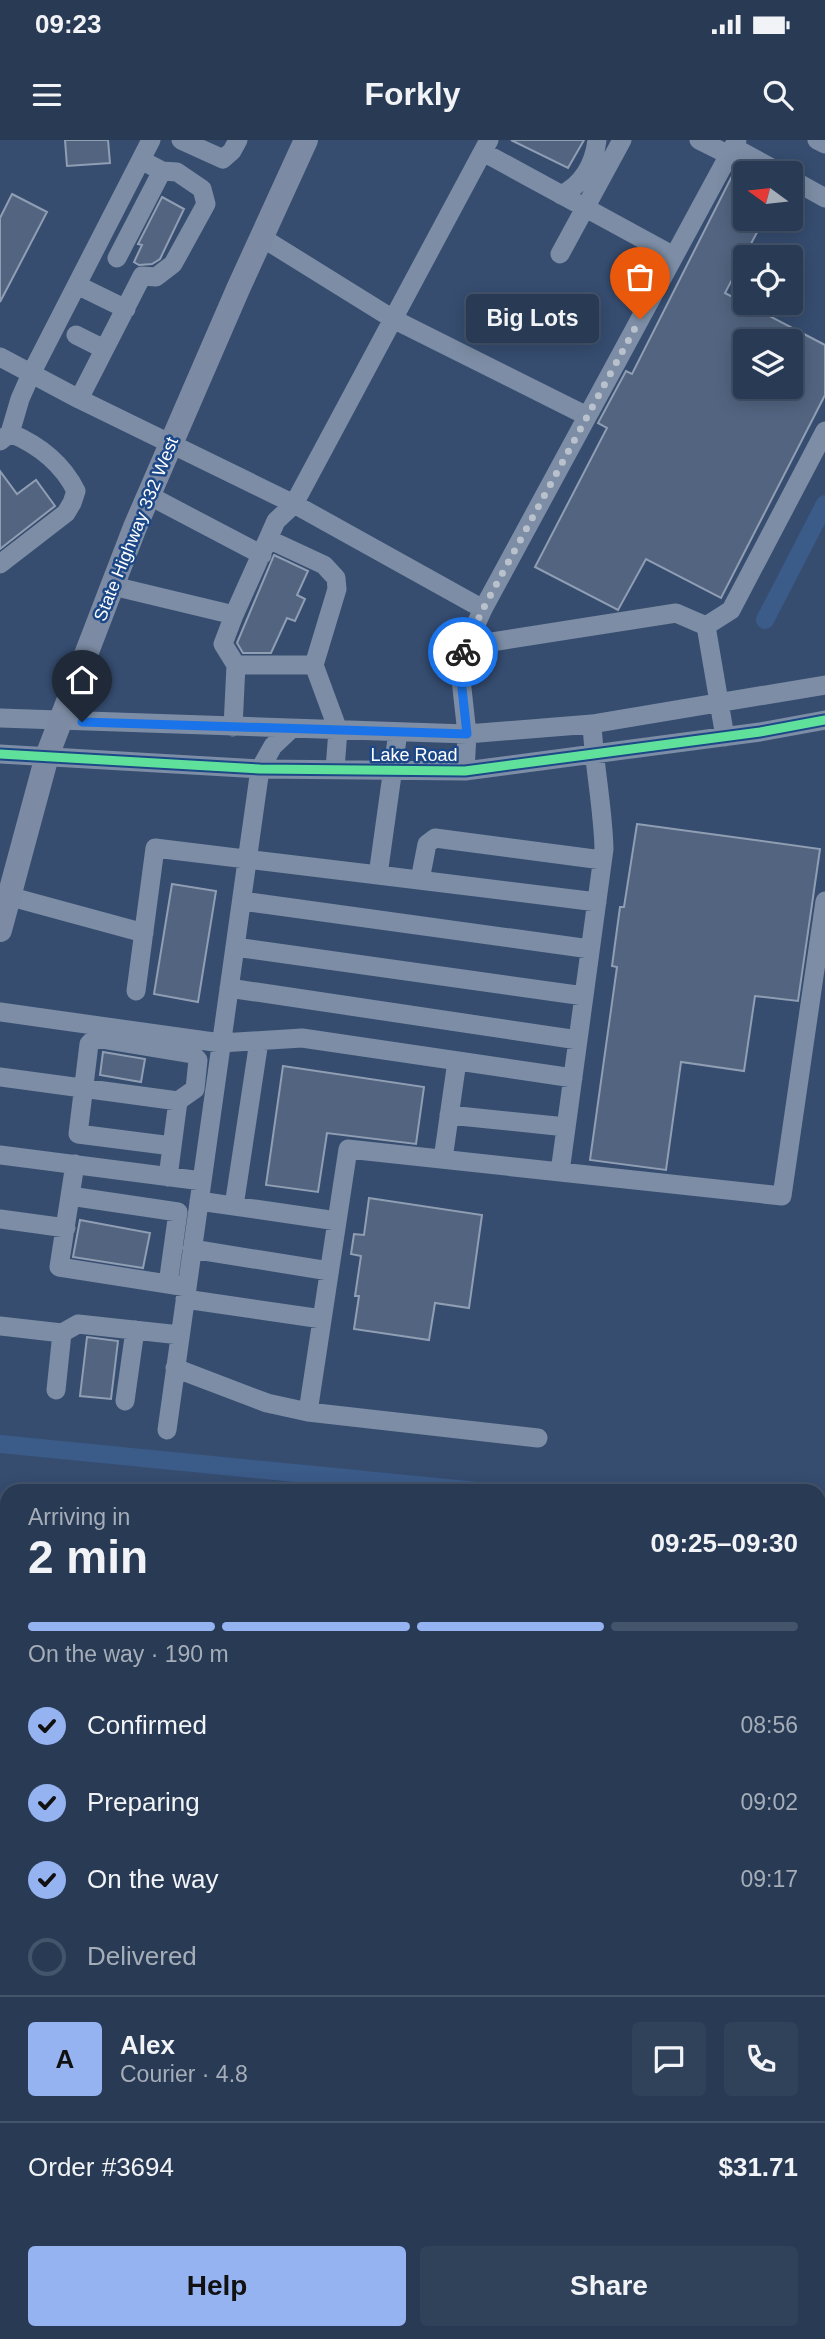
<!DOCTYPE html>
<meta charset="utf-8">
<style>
body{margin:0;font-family:Helvetica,sans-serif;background:#30415a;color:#f1f3f6;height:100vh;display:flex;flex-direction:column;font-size:26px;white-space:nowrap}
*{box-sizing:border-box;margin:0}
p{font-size:23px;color:#a5adb8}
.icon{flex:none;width:38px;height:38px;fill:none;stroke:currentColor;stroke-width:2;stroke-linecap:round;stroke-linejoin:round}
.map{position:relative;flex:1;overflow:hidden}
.panel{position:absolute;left:0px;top:1344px;width:826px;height:856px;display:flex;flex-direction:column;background:#283a54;border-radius:21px 21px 0 0;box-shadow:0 4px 18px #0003,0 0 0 2px #44546b}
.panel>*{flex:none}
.needle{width:46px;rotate:285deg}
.tools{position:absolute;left:733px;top:21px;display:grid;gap:14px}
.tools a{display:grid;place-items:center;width:70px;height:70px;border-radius:7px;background:#283a54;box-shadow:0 4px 18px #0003,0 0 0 2px #44546b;font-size:35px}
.pin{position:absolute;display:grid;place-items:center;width:60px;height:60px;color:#fff;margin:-72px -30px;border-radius:50% 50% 50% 0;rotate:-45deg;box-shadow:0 0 7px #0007}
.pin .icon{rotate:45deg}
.courier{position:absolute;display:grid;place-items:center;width:70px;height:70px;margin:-35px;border:5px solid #1a73e8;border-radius:50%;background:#fff;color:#222;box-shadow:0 2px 9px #0007}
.bubble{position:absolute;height:49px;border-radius:7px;background:#283a54;box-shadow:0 4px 18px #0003,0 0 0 2px #44546b;font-size:23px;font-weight:800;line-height:49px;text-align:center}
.summary em{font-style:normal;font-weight:800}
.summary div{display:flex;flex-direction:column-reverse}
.summary{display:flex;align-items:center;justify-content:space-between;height:119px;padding:0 28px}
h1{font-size:46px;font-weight:800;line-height:52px}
.bar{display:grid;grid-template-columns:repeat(4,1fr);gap:10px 7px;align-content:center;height:84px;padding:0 28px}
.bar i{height:9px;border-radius:5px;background:#44546b}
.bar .active{background:#95b2f1}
.bar p{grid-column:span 4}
.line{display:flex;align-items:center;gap:18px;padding:0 28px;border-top:2px solid #44546b}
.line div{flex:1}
.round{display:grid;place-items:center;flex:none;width:74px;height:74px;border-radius:7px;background:#30415a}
ol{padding:0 28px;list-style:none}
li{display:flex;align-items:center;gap:21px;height:77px}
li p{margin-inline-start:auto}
li .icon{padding:7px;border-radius:50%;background:#95b2f1;color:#111;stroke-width:4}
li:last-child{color:#a5adb8}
li i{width:38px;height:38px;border:4px solid #44546b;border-radius:50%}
.action{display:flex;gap:14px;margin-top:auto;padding:14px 28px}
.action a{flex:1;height:80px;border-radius:7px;background:#95b2f1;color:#111;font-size:28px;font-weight:800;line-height:80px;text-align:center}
.action a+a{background:#30415a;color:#f1f3f6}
.status{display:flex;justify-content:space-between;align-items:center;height:49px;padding:0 35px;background:#283a54;direction:ltr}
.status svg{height:19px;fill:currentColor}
header{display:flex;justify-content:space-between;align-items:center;height:91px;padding:0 28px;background:#283a54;font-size:32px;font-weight:800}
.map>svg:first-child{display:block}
</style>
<div class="status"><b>09:23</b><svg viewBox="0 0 49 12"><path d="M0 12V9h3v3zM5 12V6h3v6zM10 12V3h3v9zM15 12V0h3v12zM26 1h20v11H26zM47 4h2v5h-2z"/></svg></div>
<header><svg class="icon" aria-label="menu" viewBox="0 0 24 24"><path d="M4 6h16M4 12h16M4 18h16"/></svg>Forkly<svg class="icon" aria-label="search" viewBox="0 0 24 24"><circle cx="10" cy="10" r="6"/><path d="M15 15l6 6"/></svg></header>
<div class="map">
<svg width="825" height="2199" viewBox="0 0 825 2199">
<rect width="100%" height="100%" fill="#364d70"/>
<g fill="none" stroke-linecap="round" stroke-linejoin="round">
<path stroke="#3b5b89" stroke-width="18" d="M765 480 825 364
M0 1304 478 1351
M819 1384 825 1385"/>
</g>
<path fill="#526480" stroke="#909eb3" stroke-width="2" fill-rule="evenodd" d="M65 0H108L110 23 67 26Z
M511 0H584L568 28Z
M734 32 746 38V79H764L725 153 825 205V255L721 458 646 419 618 470 535 427 607 288 598 283 626 231 632 234ZM746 201H791V247H746Z
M12 54 47 72 0 162V78Z
M162 57 184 69 160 119 152 124 139 125 134 122 142 105 138 104Z
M0 331 17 354 36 340 55 366 0 409Z
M274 415 308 431 297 455 305 459 295 481 287 478 271 513H243L237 503Z
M637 684 820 709 798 861 755 856 744 931 681 922 666 1030 590 1020 617 827 612 826 620 767H624Z
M172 744 216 751 198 862 154 854Z
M103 912 145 919 141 942 100 935Z
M283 926 424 947 416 1004 327 993 318 1052 266 1045Z
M369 1058 482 1075 469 1168 435 1163 429 1200 354 1189 359 1156H355L361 1116 351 1114 354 1094 364 1095Z
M80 1080 150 1093 143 1128 73 1117Z
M87 1197 118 1201 111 1259 80 1256Z"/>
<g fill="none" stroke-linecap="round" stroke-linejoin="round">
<path stroke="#7c8da5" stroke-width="2.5" stroke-dasharray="3.5 5" stroke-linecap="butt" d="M819 1640 825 1641
M819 1716H825
M819 1796 825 1797"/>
<path stroke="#7c8da5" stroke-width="19" d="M181 0 223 19 232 11 238 0
M699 0 729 15
M817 0 825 4
M733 7 781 33
M483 12 674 116
M791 39 825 58
M561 55C583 44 594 25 597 0
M261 97 393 179 587 276
M560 114 622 0
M117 118 162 31
M77 145 126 169
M76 195 104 209
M0 217 79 259 294 364 483 469
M79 259 142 136 156 137 173 124 206 64 202 49 177 32 162 31 141 20
M0 301 10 293 20 259 31 234 151 0
M148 355 262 415
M268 399 324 425 336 438 337 449 314 525
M0 424 66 373 72 363 76 351C62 323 39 305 10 293
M113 446 234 475
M706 486 731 470 825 291
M466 506 676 473 706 486 725 597
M236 525 223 504 234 475 276 381 294 364 489 0
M0 578 467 594 592 584 825 545
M233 587 236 525H314L338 590 335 629
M0 614 260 629 465 631 760 592 825 580
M465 631 467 594 459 521 483 469 737 0
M378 735 597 762
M420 740 427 704 435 698 602 720
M8 756 144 793
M242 761 590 809
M235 807 584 856
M229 848 578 900
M136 851 155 708 378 735 398 592
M0 872 221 903 302 898 573 938
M0 937 178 961 168 1037
M449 975 566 987
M172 1006 78 994 89 904 95 898 192 914 198 920 195 949 178 961
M0 1015 202 1041
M443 1019 457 921
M75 1024 59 1127 187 1147
M560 1032 604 709C603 667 594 626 592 584
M70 1056 178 1072 168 1144
M199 1061 337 1081
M234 1066 259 901
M0 1079 66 1088
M192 1109 329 1131
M185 1159 322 1179
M0 1186 62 1193 78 1184 180 1195
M175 1228 267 1263 308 1272 538 1298
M56 1250 62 1193
M125 1261 135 1190
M308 1272 348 1009 782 1056 825 761
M167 1290 260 629 273 606 291 589
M0 1401 7 1402
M819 1448 825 1449
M0 1539 7 1540
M819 1569H825
M819 1614 824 1615 825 1605
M0 1688 7 1689
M0 1801 7 1802
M819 1877 825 1878
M0 1896 7 1897
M0 2141 7 2143
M0 2180 7 2182
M258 2199 259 2193
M498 2199 500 2193"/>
<path stroke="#7c8ba3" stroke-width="24" d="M0 790 47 616 135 387 238 149 306 0"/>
<defs>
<path id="cycleway" d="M0 614 260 629 465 631 760 592 825 580"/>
</defs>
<use href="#cycleway" stroke="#1d4888" stroke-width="13"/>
<use href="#cycleway" stroke="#60e19b" stroke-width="9"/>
</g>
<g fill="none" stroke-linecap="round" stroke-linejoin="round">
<path stroke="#b9c1cd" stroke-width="7" stroke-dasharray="0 12.6" d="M463 512 483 469 640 179"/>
<path stroke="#1a73e8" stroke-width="9" d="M82 582 467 594 459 521 463 512"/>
</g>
<g text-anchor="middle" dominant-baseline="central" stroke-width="5" stroke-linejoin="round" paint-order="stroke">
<g font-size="18" fill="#fff" stroke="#1d4888">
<text transform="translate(136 389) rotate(-68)">State Highway 332 West</text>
<text x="414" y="615">Lake Road</text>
</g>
</g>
</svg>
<div class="tools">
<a><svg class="needle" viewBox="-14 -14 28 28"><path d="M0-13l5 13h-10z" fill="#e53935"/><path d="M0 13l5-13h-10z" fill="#a5adb8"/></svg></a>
<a><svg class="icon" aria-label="locate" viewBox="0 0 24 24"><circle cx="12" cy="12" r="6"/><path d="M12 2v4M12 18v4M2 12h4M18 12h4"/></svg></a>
<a><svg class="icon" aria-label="layers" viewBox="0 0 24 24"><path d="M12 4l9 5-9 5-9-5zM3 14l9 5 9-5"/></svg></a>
</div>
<div class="pin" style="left:640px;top:179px;background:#ea580c"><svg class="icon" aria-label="bag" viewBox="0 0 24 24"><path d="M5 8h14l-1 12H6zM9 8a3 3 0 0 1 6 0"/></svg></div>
<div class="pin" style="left:82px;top:582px;background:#1f2937"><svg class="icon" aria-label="home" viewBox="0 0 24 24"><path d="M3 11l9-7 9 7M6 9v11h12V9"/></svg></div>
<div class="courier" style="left:463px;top:512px"><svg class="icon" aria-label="bike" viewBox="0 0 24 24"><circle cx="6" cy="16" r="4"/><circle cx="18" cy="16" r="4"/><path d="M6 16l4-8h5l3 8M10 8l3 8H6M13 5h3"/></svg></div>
<div class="bubble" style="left:466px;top:154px;width:133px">Big Lots</div>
<section class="panel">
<div class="summary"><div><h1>2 min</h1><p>Arriving in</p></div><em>09:25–09:30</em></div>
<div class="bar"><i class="active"></i><i class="active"></i><i class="active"></i><i></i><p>On the way · 190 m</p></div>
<ol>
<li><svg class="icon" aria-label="check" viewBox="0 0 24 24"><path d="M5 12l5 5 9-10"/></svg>Confirmed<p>08:56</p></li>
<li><svg class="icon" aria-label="check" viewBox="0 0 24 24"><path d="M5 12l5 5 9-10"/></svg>Preparing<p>09:02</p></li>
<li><svg class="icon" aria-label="check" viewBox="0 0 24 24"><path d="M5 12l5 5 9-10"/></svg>On the way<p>09:17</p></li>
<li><i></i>Delivered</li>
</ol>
<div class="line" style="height:126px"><b class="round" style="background:#95b2f1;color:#111">A</b><div><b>Alex</b><p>Courier · 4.8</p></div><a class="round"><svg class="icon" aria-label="chat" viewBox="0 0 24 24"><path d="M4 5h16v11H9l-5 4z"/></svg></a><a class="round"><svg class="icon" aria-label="phone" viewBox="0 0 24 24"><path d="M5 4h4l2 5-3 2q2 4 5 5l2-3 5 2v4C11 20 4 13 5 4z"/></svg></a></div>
<div class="line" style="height:91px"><div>Order #3694</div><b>$31.71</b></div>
<div class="action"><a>Help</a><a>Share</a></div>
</section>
</div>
